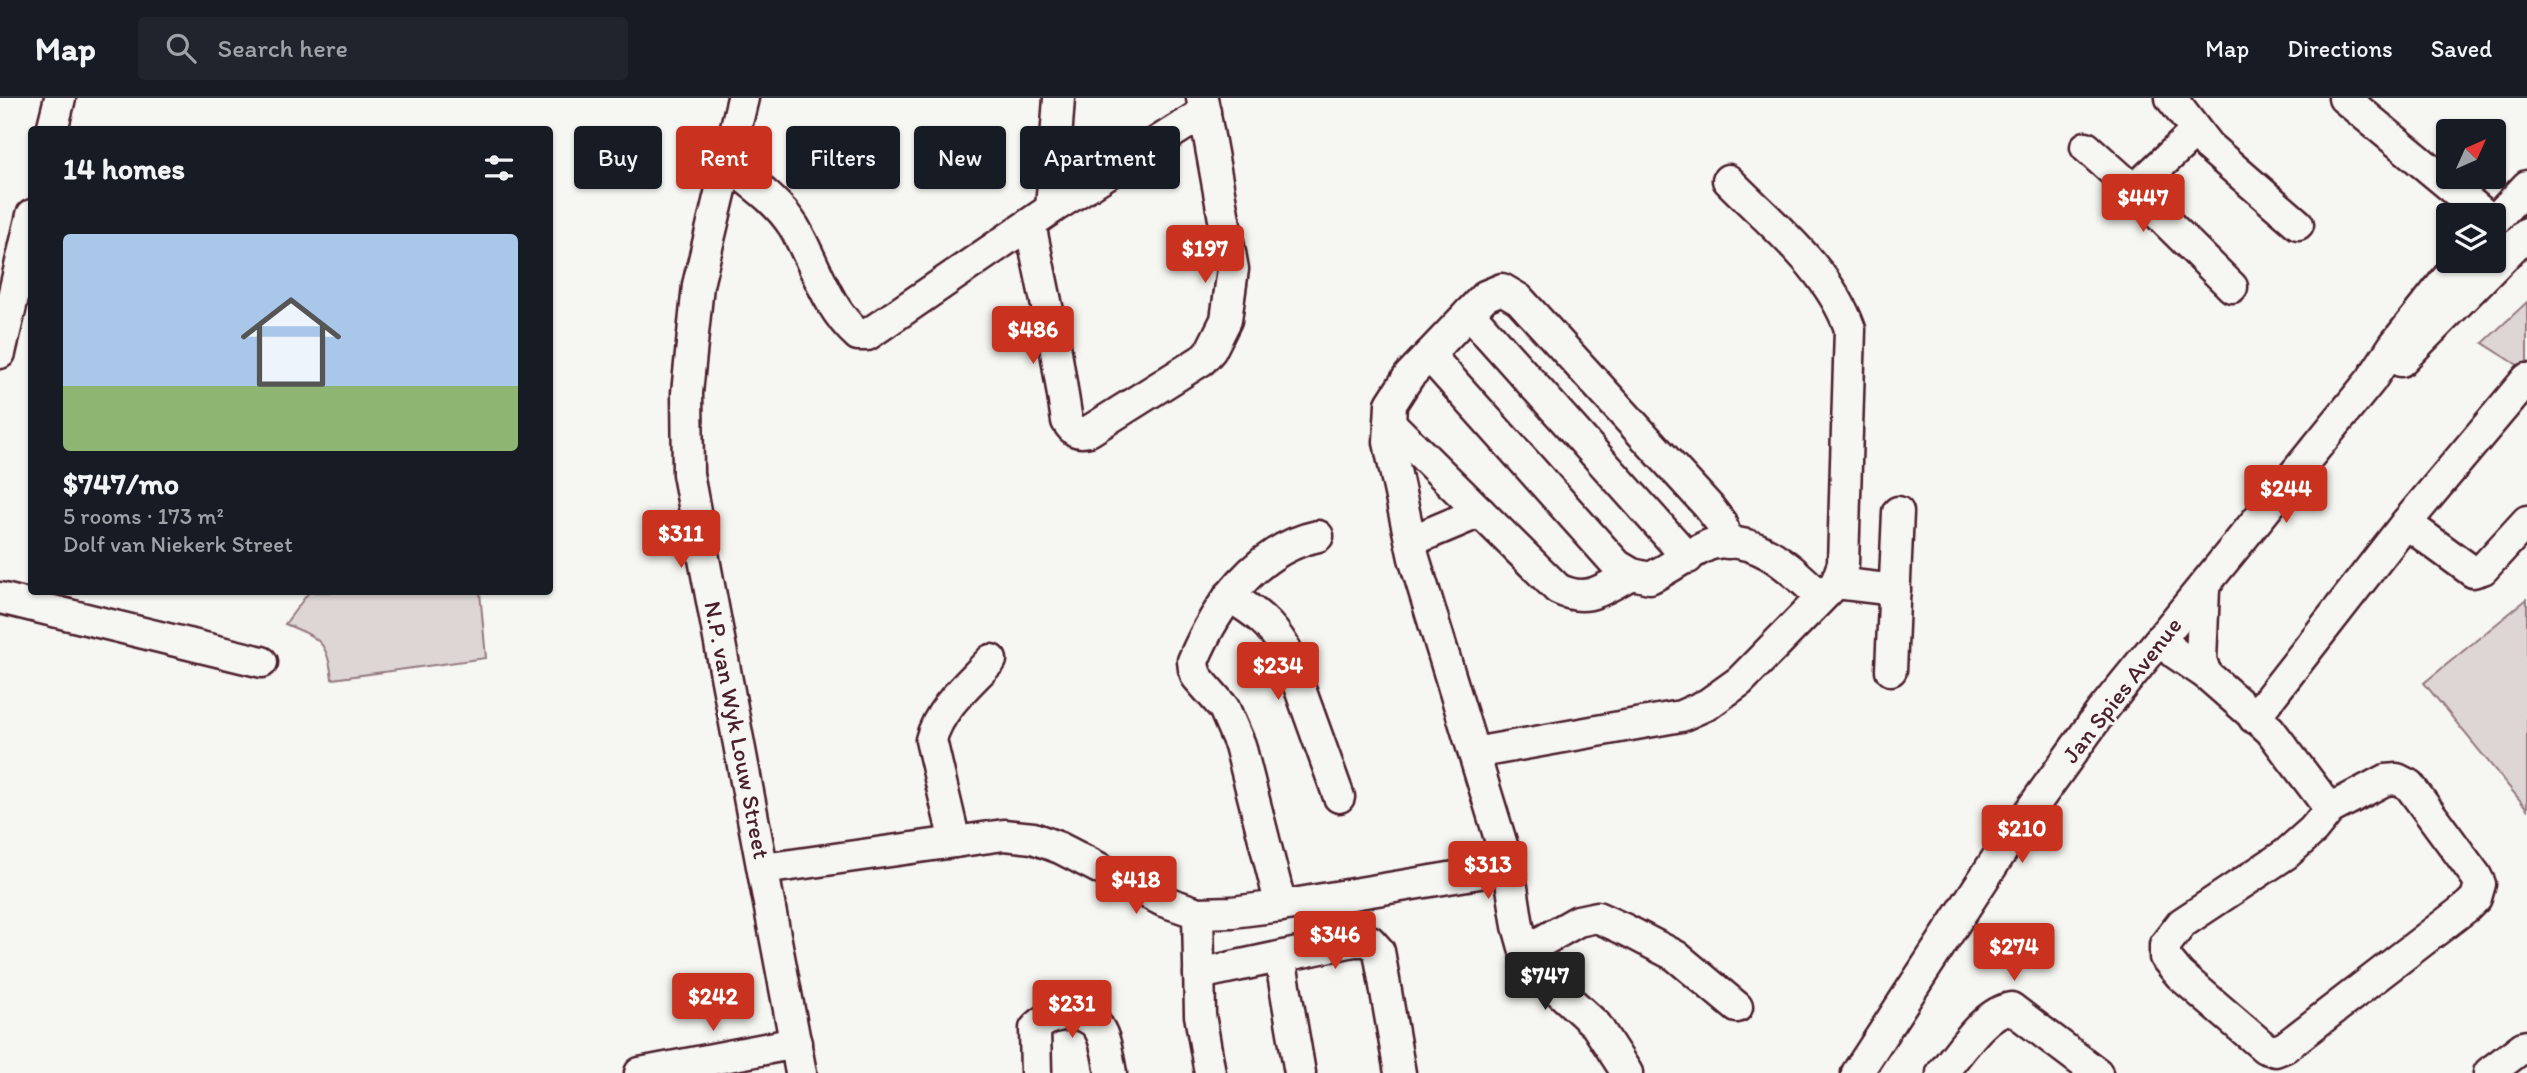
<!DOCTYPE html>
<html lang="en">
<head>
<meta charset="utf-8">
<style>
	body { margin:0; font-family:Itim,sans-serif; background:#20242c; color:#f1f3f6; height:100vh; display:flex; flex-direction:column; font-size:26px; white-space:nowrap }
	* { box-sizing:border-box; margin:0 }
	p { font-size:23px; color:#9ea1a6 }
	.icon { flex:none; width:38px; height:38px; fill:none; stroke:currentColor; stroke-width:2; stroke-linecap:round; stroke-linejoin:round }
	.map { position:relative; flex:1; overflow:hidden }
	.sheet { position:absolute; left:28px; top:28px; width:525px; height:469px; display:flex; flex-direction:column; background:#171b24; border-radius:7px; box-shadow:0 2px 5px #0004 }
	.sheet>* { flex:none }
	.top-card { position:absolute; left:574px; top:28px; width:665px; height:63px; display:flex; gap:14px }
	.needle { width:46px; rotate:45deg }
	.controls { position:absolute; left:2436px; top:21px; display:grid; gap:14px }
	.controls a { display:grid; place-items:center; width:70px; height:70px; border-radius:7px; background:#171b24; box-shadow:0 2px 5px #0004; font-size:35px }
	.price { position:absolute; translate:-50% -60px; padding:0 16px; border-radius:7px; background:#c8321e; color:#fff; font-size:23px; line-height:46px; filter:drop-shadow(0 2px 4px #0008) }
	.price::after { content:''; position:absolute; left:50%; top:42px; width:21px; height:16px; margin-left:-10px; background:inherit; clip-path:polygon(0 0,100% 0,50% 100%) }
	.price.on { background:#222; color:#fff }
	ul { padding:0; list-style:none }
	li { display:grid; align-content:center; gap:14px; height:371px; padding:0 35px }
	li span { display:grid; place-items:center; height:217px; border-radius:7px; color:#555 }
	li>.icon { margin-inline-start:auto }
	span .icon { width:126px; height:126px; fill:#fffc; stroke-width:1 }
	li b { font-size:30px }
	h2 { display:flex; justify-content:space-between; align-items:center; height:84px; padding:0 35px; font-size:30px }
	.chip { padding:0 24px; border-radius:7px; background:#171b24; box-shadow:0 2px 5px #0004; font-size:24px; line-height:63px }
	.chip.on { background:#c8321e; color:#fff }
	header { display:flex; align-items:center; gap:42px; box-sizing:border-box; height:98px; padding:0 35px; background:#171b24; border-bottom:2px solid #363941 }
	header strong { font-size:33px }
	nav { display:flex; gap:38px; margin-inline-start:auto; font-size:24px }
	.search { width:490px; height:63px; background:#20242c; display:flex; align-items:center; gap:18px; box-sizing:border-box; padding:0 24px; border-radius:7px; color:#9ea1a6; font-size:26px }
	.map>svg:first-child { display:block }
</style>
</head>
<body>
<header>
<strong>Map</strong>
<div class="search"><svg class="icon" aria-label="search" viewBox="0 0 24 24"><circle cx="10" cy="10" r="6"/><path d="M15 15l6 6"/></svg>Search here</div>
<nav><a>Map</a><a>Directions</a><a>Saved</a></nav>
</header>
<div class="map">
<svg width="2527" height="975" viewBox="0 0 2527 975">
	<rect width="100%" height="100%" fill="#f6f6f2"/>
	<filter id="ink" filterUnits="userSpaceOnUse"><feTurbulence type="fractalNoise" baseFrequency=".0143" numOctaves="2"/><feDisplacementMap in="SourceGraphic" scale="14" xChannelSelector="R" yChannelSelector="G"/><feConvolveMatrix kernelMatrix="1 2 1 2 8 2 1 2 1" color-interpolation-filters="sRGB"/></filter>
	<g filter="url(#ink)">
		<g fill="#ddd6d5" stroke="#947a80" stroke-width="2">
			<path d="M2527,204V273L2483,245Z"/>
			<path d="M309,494H480L486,560L332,581C328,543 319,540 285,526Z"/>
			<path d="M2527,501V711L2424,585Z"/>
		</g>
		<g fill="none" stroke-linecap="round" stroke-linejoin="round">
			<g stroke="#4a1f2b" stroke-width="35">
				<g id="minor">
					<path d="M743,0L698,187L687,295L688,376L801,975"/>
					<path d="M2171,0L2208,48L2298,126"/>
					<path d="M2344,0L2485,117"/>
					<path d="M52,32L60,0"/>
					<path d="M2086,49L2134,92L2232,189"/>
					<path d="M727,66C751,85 777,102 794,129C815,165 826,209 858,237H867L1051,111L1205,14"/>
					<path d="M2134,92L2195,34"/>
					<path d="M1051,111L1059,0"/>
					<path d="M2494,123L2527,88"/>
					<path d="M1030,126L1055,247L1067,323C1073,333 1077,336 1089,333L1202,262L1211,252L1226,222L1233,171L1202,0"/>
					<path d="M1469,215L1688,460"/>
					<path d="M0,255L32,117"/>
					<path d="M1429,257L1617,467L1632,476L1650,480C1666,473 1699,449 1712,446C1757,436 1791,471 1820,498"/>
					<path d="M2401,263L2527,135"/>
					<path d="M1390,325L1558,491C1589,506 1603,490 1632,476"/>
					<path d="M2406,425L2473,474L2483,471L2527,423"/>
					<path d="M1411,443L1480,414"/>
					<path d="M1836,485L1895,492"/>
					<path d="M2204,491L2201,562L2206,576"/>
					<path d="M1229,498C1255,514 1270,524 1286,552L1339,699"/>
					<path d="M0,500L262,564"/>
					<path d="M2162,540L2175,555L2206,576L2270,632L2330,711"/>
					<path d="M1891,572L1898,414"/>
					<path d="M2254,620L2406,425L2527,281"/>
					<path d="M1474,655L1681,618L1708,606L1740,583L1836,485L1843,466L1850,231C1829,171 1772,127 1728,82"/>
					<path d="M2397,681L2409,687L2476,778L2480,786L2476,800L2468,808L2285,949L2275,953L2265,950L2180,877L2165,859V847L2182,825L2286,756L2313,732L2330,711L2385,682Z"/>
					<path d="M955,744L931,642C939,610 969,586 991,562"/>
					<path d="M763,771L1004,737L1033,740L1060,750L1163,803L1198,815L1232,814L1281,808L1509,770"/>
					<path d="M1281,808L1240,647L1224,610L1197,579L1194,571L1193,563C1216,508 1256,451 1318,438"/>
					<path d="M1198,815L1200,917L1210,975"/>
					<path d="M1525,853L1578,823L1597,819L1626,832L1676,858L1737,909"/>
					<path d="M1280,859L1300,975"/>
					<path d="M1199,876L1354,843H1370L1379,853L1400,975"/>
					<path d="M640,975L796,945"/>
					<path d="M1036,975L1035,931C1043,922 1051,919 1063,917C1104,912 1105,944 1111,975"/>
					<path d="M1627,975L1596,927L1538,874L1525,853L1518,828L1509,770L1414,460L1389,344L1391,306L1409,278L1485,198L1502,191L1519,201L1708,408L1721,425L1728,445"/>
					<path d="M1857,975L2007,745L2101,614L2371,282L2394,247L2461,163"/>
					<path d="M1942,975C1959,955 1984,914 2011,910L2097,975"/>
					<path d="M2489,975L2523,949L2527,948"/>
				</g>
			</g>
			<use href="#minor" stroke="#f6f6f2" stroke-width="30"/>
		</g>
	</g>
	<g text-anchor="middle" stroke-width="6" stroke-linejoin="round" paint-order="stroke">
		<g font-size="24" fill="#4a1f2b" stroke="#f6f6f2">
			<text transform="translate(2122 592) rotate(-52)" y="8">Jan Spies Avenue</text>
			<text transform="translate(737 632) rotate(79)" y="8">N.P. van Wyk Louw Street</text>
		</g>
	</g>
</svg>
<div class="controls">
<a><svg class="needle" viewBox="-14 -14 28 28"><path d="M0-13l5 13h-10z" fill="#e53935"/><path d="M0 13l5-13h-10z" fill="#9ea1a6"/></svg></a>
<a><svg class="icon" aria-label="layers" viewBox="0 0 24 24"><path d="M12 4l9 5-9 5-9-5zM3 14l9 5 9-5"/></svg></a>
</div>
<b class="price" style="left:2143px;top:136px">$447</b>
<b class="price" style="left:1205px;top:187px">$197</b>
<b class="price" style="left:1033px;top:268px">$486</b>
<b class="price" style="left:2286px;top:427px">$244</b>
<b class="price" style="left:681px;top:472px">$311</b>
<b class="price" style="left:1278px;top:604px">$234</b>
<b class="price" style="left:2022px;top:767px">$210</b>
<b class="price" style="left:1488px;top:803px">$313</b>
<b class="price" style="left:1136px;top:818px">$418</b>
<b class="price" style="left:1335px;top:873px">$346</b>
<b class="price" style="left:2014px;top:885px">$274</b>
<b class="price on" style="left:1545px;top:914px">$747</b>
<b class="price" style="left:713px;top:935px">$242</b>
<b class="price" style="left:1072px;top:942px">$231</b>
<div class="top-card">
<a class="chip">Buy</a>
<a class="chip on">Rent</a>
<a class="chip">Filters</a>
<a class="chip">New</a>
<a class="chip">Apartment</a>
</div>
<section class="sheet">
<h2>14 homes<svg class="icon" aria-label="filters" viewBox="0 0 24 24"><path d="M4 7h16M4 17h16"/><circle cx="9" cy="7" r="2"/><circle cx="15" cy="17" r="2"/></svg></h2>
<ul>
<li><span style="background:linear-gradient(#a9c7e8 70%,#8fb573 0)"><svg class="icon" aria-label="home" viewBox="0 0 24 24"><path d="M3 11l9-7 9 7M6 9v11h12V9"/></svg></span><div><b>$747/mo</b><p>5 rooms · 173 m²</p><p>Dolf van Niekerk Street</p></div></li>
</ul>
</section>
</div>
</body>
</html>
